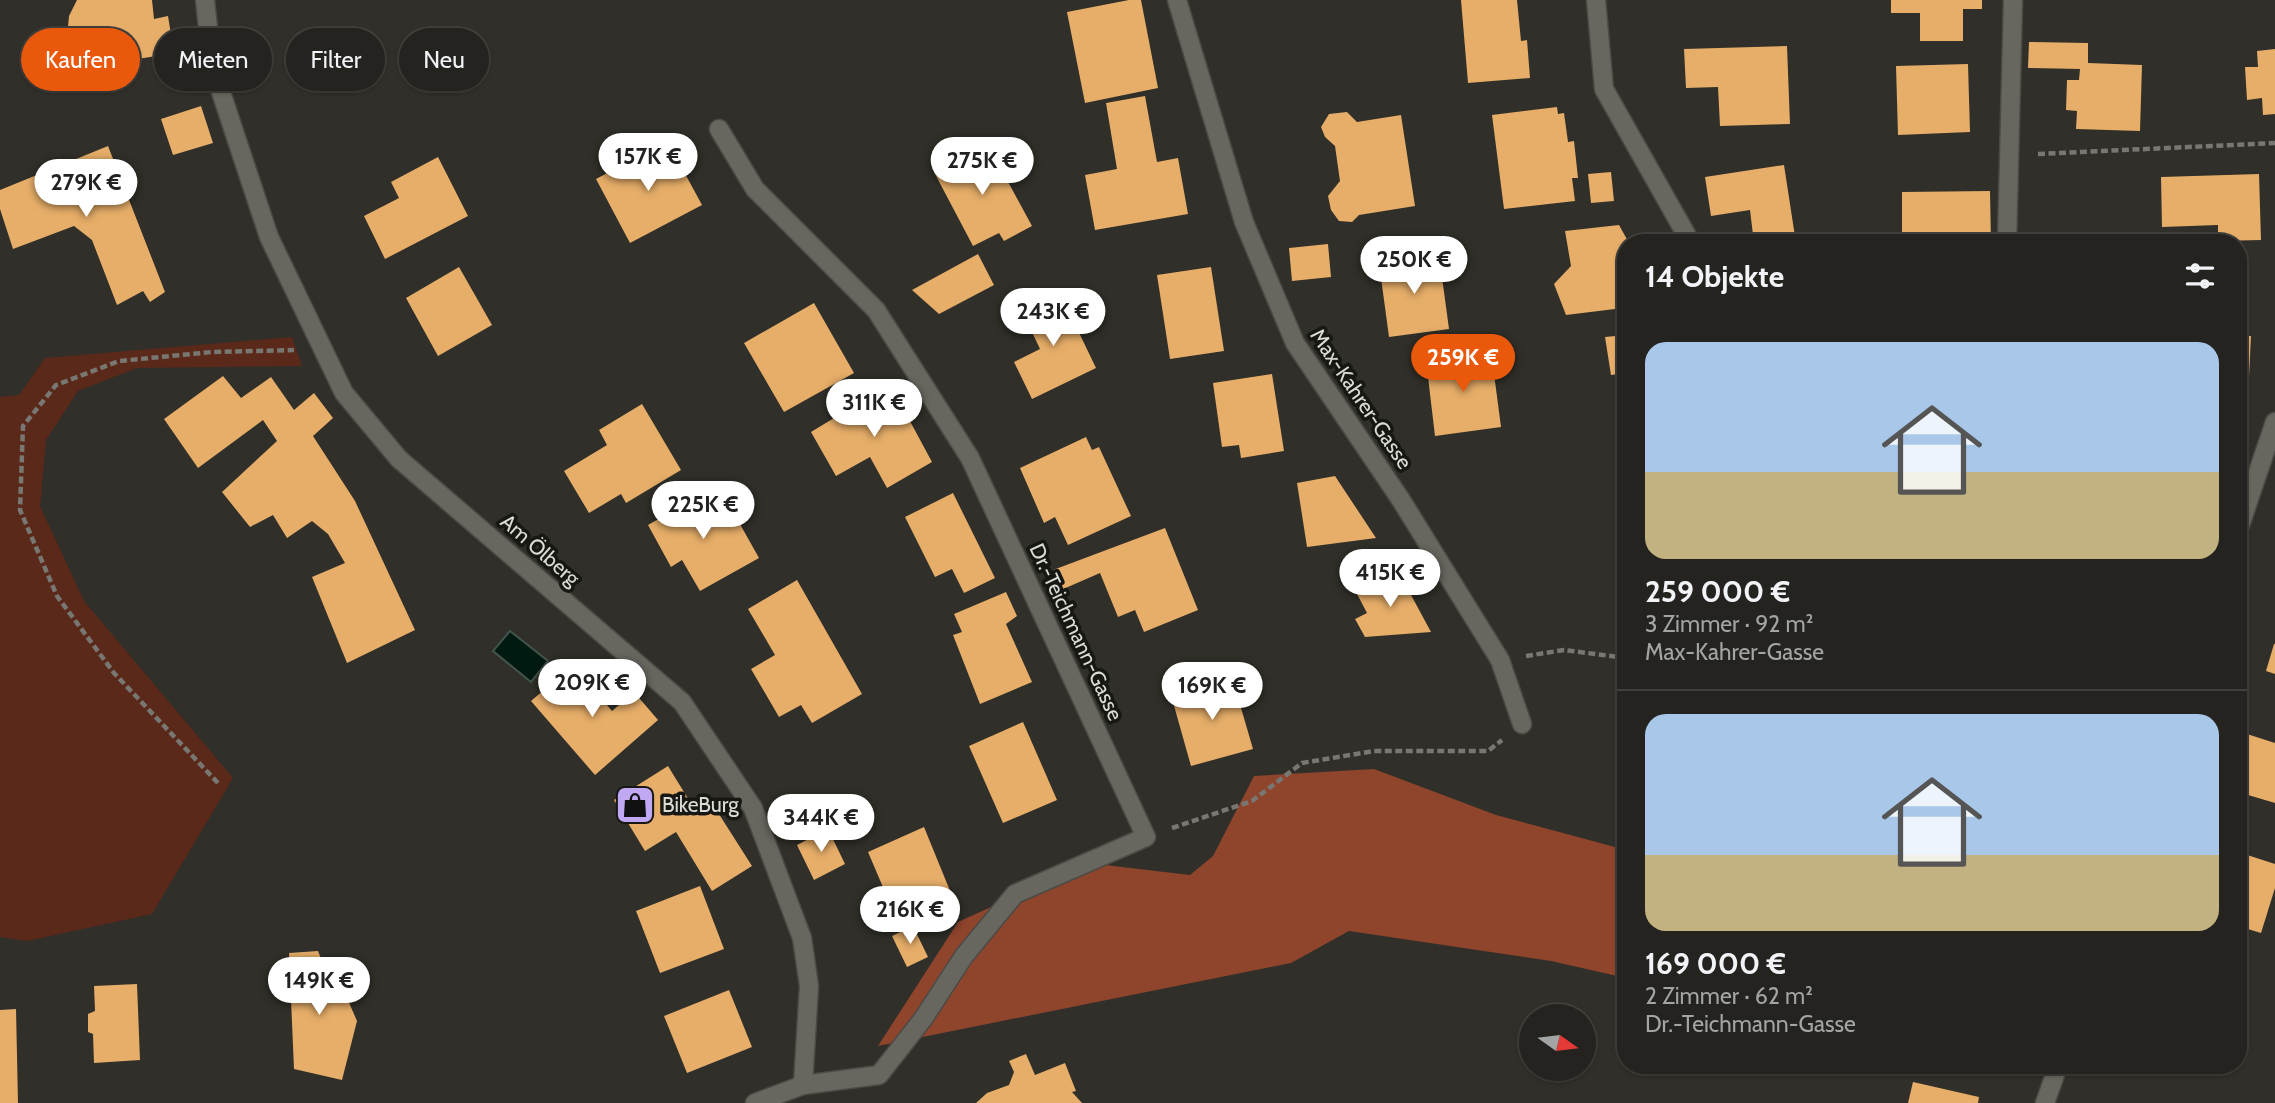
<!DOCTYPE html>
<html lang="de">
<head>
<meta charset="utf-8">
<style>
	body { margin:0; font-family:Cabin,sans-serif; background:#2c2b28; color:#f1f3f6; height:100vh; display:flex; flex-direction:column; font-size:26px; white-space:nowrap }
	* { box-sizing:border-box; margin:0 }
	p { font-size:23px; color:#a3a4a4 }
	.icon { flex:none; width:38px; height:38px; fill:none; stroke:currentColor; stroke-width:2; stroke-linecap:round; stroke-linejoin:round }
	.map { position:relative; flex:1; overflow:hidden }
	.panel { position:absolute; left:1617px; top:234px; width:630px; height:840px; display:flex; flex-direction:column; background:#24231f; border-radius:28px; box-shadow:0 2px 5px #0004,0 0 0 2px #41403d }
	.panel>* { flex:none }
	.top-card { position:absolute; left:21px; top:28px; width:665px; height:63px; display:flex; gap:14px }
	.needle { width:46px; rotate:104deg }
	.tools { position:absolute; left:1519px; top:1004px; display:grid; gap:14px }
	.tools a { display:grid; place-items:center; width:77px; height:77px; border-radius:50%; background:#24231f; box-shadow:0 2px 5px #0004,0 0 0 2px #41403d; font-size:35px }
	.price { position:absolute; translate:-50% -60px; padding:0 16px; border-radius:24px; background:#fff; color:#222; font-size:23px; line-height:46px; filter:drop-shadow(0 2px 4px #0008) }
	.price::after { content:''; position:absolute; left:50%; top:42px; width:21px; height:16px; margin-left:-10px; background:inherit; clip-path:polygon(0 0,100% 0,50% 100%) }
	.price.current { background:#ea580c; color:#fff }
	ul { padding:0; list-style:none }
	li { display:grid; align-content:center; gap:14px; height:371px; padding:0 28px }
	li+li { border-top:2px solid #41403d }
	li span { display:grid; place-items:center; height:217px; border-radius:21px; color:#555 }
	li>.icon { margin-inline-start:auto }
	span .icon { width:126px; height:126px; fill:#fffc; stroke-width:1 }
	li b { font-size:30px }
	h2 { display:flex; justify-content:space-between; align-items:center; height:84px; padding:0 28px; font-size:30px }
	.tag { padding:0 24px; border-radius:32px; background:#24231f; box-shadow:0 2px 5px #0004,0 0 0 2px #41403d; font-size:24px; line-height:63px }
	.tag.current { background:#ea580c; color:#fff }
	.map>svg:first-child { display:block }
</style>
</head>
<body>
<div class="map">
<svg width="2275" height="1103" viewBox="0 0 2275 1103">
	<rect width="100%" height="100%" fill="#302f29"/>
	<path fill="#5a291a" d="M292,337L302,366L137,368L78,391L46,440L40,506L84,601L233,778L152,914L27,941L0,937V397L19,395L45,358Z"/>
	<path fill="#8f442c" d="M1374,769L1496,815L1626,850V978L1551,961L1349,931L1291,963L878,1046L958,922L1088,863L1190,875L1213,856L1254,776Z"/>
	<path fill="#001a11" stroke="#42544c" stroke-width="2" d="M510,631L548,661L531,682L493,651Z"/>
	<g fill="#e7ae69">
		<path d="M77,0H152L154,19L168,16L174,53L114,63L102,33L67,38L69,16Z"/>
		<path d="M1129,0H1141L1158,88L1085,103L1067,12Z"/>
		<path d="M1461,0H1517L1521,41L1527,40L1530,78L1468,83Z"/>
		<path d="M1891,0H1982V9H1963V41H1920V13H1891Z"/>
		<path d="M2029,42L2088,43V63L2142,65L2140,131L2076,129L2077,111L2066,110L2067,80H2079L2080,69L2028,68Z"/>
		<path d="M1787,46L1790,124L1720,126L1718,87L1686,88L1684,49Z"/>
		<path d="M2275,49V114L2263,115L2262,98L2247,100L2245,67H2258L2257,51Z"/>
		<path d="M1968,64L1970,132L1898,135L1896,66Z"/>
		<path d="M1145,96L1157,162L1178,158L1188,214L1095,230L1085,175L1117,169L1106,103Z"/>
		<path d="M201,106L213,143L173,155L161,119Z"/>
		<path d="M1557,107L1558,114L1564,113L1568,142L1574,141L1578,178H1572L1575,201L1504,209L1492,115Z"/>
		<path d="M1347,112L1357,122L1401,115L1415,206L1359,215L1352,222L1339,221L1331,210L1328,196L1340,181L1335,146L1325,137L1321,127L1329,114Z"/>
		<path d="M664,143L679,172L683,170L702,205L630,243L596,179Z"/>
		<path d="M987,143L1032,226L1004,241L999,233L973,246L934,172Z"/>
		<path d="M108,146L165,292L150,302L143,291L117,305L92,240L74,226L13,249L0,209V190Z"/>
		<path d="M438,157L468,216L385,259L364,216L399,198L391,182Z"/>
		<path d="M1784,165L1796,243H1754L1750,210L1711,216L1705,177Z"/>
		<path d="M1611,172L1614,201L1591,203L1588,174Z"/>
		<path d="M2259,174L2261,240L2218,241V225L2162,227L2161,177Z"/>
		<path d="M1990,191L1991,243H1902V192Z"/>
		<path d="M1619,225L1629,243H1626V311L1623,308L1566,315L1554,284L1571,266L1565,231Z"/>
		<path d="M1328,244L1331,277L1292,281L1289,248Z"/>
		<path d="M978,254L994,285L939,314L912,290Z"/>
		<path d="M1439,255L1449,329L1389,337L1379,263Z"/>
		<path d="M459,267L492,325L438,356L406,298Z"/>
		<path d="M1211,267L1224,351L1170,359L1157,275Z"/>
		<path d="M1060,293L1096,368L1032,399L1014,362L1040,349L1022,311Z"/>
		<path d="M814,303L854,373L784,412L744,343Z"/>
		<path d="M1626,335V373L1611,375L1605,337Z"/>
		<path d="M2238,335L2251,336L2249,377H2238Z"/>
		<path d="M1491,351L1501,427L1435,436L1426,360Z"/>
		<path d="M1272,374L1284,451L1241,458L1239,445L1222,447L1213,383Z"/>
		<path d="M223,376L241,398L271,377L294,410L314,393L333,418L313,436L355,501L415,630L347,663L312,577L345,563L328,534L312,521L287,538L273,515L250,527L222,492L277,441L263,420L198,468L164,419Z"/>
		<path d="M890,384L932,462L887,488L870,457L836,476L811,432Z"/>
		<path d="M642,404L681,470L626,503L621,494L589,513L564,471L607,445L599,430Z"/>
		<path d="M1086,437L1092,450L1099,447L1131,516L1068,545L1055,517L1044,523L1020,468Z"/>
		<path d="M1335,476L1376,538L1307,547L1297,483Z"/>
		<path d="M707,491L725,524L736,517L759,558L700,591L682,560L671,567L648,525Z"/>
		<path d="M953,493L995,578L964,593L952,569L935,577L905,517Z"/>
		<path d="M1165,528L1198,610L1144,632L1135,610L1118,617L1100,573L1061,590L1053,570Z"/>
		<path d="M1397,569L1431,632L1365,637L1355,619L1367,613L1356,592Z"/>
		<path d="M797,580L862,694L812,723L801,705L779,717L751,669L775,655L748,609Z"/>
		<path d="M1006,592L1017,616L1006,624L1032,682L980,704L953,635L962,632L954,614Z"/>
		<path d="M2274,644H2275V674L2266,671Z"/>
		<path d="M573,665L612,711L634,692L658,720L595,775L531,701Z"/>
		<path d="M1232,677L1253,749L1191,766L1171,695Z"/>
		<path d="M1023,722L1057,800L1003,823L969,746Z"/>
		<path d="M2247,734L2275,743V803L2238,792V736Z"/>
		<path d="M1624,735H1626V782L1616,781Z"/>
		<path d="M668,766L695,810L710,800L752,866L712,891L676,832L645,851L614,800Z"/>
		<path d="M924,827L955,903L900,927L868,852Z"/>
		<path d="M828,829L845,864L814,880L797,845Z"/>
		<path d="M2238,852L2275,864V888L2261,933L2238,926Z"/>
		<path d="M700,886L724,949L660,973L636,911Z"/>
		<path d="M913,926L928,957L907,967L892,936Z"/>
		<path d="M318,951L326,971L334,968L357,1021L342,1080L294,1069L289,953Z"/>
		<path d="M137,984L140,1060L94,1063L93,1034L88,1032V1014L95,1011L94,986Z"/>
		<path d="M729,990L752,1047L687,1073L664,1016Z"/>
		<path d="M16,1009L18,1103H0V1010Z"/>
		<path d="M1026,1054L1035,1075L1065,1063L1076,1091L1072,1092L1082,1103H976L987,1093L1009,1085L1014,1072L1009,1061Z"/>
		<path d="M1913,1082L1979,1097L1978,1103H1908Z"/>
	</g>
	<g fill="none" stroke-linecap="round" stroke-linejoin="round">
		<g stroke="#4b4a45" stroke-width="21">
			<g id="street">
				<path d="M205,0L212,65L269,237L344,393L399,459L682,702L753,808L802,938L809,986L803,1085L755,1103"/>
				<path d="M1177,0L1244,222L1295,343L1401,500L1500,660L1522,724"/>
				<path d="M1596,0L1604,89L1691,243"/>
				<path d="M719,129L755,189L876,310L970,458L1146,837L1015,894L964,956L923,1019L879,1075L803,1085"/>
				<path d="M2007,243L2013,0"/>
				<path d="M2238,531L2275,422"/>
				<path d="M2045,1103L2058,1066"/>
			</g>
		</g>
		<g stroke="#787771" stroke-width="4.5" stroke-dasharray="7 3.5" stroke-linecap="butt">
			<path d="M2038,154L2275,143"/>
			<path d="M1526,656L1564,650L1626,658"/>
			<path d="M218,783L114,673L57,596L20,510L23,426L56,385L119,361L212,352L294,350"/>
			<path d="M1172,828L1252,801L1302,763L1374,751H1488L1502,740"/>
		</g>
		<use href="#street" stroke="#67665f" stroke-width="18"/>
	</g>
	<defs>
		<g id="shop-square" transform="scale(2.0125)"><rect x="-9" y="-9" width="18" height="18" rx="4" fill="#c1a8f3" stroke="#171714"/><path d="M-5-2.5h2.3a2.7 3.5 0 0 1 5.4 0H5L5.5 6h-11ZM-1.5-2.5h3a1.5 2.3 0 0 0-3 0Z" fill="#111"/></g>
	</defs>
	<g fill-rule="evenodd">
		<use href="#shop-square" x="635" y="805"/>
	</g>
	<g text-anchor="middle" stroke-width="7" stroke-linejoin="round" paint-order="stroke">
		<g font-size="21" fill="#dcdcd7" stroke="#171714">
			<text transform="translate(1361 399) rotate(56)" y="7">Max-Kahrer-Gasse</text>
			<text transform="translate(540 550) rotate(41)" y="7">Am Ölberg</text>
			<text transform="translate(1076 632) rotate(65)" y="7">Dr.-Teichmann-Gasse</text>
		</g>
		<g font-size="21" fill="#dcdcd7" stroke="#171714" text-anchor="start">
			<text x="662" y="812">BikeBurg</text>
		</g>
	</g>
</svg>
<div class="tools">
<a><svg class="needle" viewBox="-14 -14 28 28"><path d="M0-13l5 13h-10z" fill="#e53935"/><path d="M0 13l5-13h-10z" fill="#a3a4a4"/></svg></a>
</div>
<b class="price" style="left:648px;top:193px">157K €</b>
<b class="price" style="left:982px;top:197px">275K €</b>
<b class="price" style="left:86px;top:219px">279K €</b>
<b class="price" style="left:1414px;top:296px">250K €</b>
<b class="price" style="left:1053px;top:348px">243K €</b>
<b class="price current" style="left:1463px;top:394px">259K €</b>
<b class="price" style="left:874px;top:439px">311K €</b>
<b class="price" style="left:703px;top:541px">225K €</b>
<b class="price" style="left:1390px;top:609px">415K €</b>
<b class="price" style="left:592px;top:719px">209K €</b>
<b class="price" style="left:1212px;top:722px">169K €</b>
<b class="price" style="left:821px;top:854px">344K €</b>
<b class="price" style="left:910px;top:946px">216K €</b>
<b class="price" style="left:319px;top:1017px">149K €</b>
<div class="top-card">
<a class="tag current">Kaufen</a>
<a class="tag">Mieten</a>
<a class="tag">Filter</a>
<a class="tag">Neu</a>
</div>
<section class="panel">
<h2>14 Objekte<svg class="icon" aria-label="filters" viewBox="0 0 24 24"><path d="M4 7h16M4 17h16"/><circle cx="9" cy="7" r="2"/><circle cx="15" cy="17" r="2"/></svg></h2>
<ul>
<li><span style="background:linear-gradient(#a9c7e8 60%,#c2b280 0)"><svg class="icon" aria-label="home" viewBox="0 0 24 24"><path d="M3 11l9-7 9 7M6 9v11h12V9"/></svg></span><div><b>259 000 €</b><p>3 Zimmer · 92 m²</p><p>Max-Kahrer-Gasse</p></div></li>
<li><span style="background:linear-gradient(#a9c7e8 65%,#c2b280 0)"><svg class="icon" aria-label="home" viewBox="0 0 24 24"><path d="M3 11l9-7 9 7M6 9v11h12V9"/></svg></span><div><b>169 000 €</b><p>2 Zimmer · 62 m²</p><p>Dr.-Teichmann-Gasse</p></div></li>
</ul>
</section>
</div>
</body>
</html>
